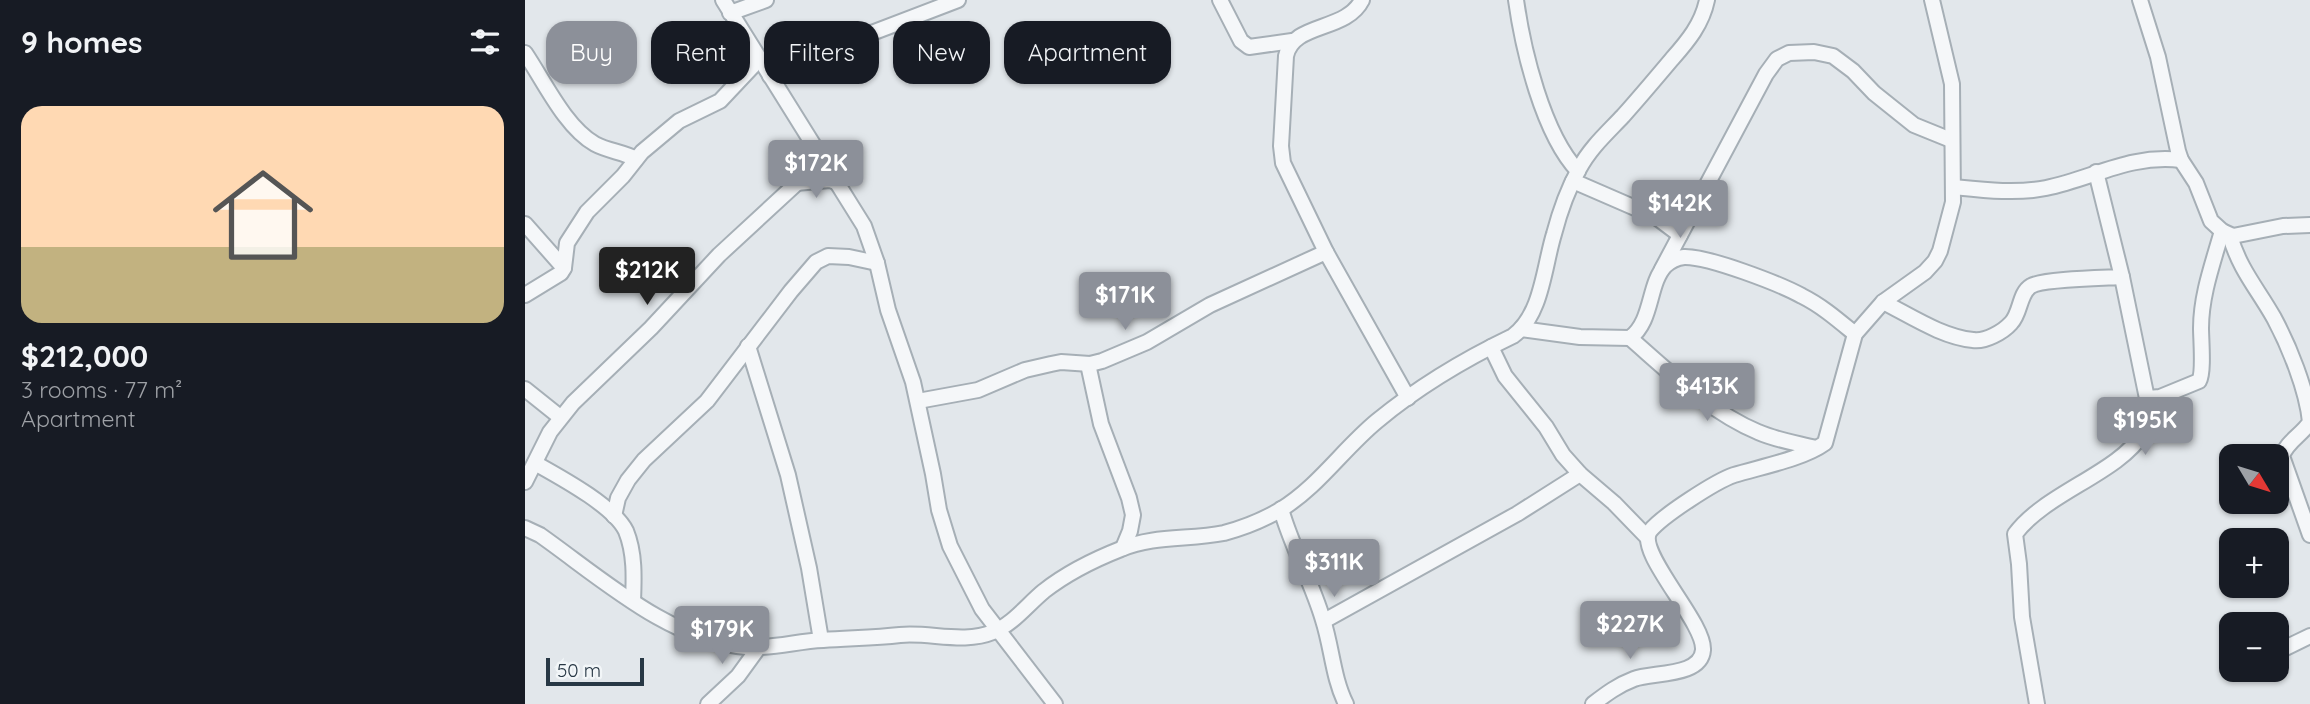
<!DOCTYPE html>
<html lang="en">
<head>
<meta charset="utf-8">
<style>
	body { margin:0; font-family:Quicksand,sans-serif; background:#20242c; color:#f1f3f6; height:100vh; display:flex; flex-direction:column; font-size:26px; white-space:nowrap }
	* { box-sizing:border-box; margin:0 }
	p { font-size:23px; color:#9ea1a6 }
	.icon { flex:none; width:38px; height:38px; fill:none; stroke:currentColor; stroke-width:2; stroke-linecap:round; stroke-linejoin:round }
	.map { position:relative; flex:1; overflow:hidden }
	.panel { display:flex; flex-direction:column; background:#171b24; width:525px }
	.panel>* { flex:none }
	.banner { position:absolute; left:21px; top:21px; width:665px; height:63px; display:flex; gap:14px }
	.needle { width:46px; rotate:128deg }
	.controls { position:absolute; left:1694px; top:444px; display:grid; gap:14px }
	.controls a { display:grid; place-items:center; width:70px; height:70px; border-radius:14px; background:#171b24; box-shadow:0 2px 5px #0004; font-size:35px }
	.scale { position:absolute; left:21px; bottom:18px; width:98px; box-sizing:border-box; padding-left:7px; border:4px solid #283845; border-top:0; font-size:19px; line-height:24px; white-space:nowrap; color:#283845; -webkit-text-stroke:5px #f2f6f8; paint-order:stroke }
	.price { position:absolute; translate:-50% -60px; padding:0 16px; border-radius:7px; background:#8c9099; color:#fff; font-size:23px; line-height:46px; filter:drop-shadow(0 2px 4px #0008) }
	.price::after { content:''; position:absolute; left:50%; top:42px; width:21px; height:16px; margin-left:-10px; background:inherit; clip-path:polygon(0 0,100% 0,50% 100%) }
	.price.selected { background:#222; color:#fff }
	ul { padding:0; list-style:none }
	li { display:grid; align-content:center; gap:14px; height:371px; padding:0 21px }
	li span { display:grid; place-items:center; height:217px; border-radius:21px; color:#555 }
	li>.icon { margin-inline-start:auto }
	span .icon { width:126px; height:126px; fill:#fffc; stroke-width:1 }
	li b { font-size:30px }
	h2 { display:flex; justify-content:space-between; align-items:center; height:84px; padding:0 21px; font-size:30px }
	.tag { padding:0 24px; border-radius:21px; background:#171b24; box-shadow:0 2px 5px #0004; font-size:24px; line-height:63px }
	.tag.selected { background:#8c9099; color:#fff }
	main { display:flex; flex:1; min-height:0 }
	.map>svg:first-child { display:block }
</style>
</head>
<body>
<main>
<section class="panel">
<h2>9 homes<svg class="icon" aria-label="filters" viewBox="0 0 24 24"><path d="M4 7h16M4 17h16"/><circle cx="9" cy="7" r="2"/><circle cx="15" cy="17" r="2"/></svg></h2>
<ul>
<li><span style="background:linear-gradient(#ffd9b3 65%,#c2b280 0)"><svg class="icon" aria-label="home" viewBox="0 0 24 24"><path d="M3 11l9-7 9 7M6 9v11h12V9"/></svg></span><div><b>$212,000</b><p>3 rooms · 77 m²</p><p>Apartment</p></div></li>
</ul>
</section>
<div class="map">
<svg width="1785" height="704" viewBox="0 0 1785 704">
	<rect width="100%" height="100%" fill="#e2e7eb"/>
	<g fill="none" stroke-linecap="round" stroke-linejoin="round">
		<g stroke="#a6afb6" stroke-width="18">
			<g id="minor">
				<path d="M198,0L339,226L352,263L363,310L388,382L408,474L414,510L425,546L457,609L530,704"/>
				<path d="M695,0L716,41L724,47L767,41"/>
				<path d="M837,0C821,32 768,22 761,56L756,146L758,163L801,252L883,398"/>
				<path d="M991,0C998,50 1018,134 1053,171"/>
				<path d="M1615,0L1633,57L1653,151L1656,160L1671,183L1686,221L1697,231L1708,236L1758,226L1785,225"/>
				<path d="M205,13L241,0"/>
				<path d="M0,53C19,81 40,127 70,144C83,151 98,152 111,159"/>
				<path d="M245,76L297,52L433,0"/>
				<path d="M1048,181L1131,217L1155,235"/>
				<path d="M271,183L305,180L314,183"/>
				<path d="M1429,187C1458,190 1492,194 1521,188C1569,178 1605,154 1656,160"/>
				<path d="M0,224L39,268"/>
				<path d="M1705,236C1715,270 1732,288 1749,318C1764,346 1782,390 1785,422C1777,435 1762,441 1757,456L1785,535"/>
				<path d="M1137,269L1241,74L1252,59L1264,53L1289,52L1308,56L1328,71L1349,93L1389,125L1426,140"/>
				<path d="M0,295L36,273L39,268L42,243L62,212L98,176L117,152L154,121L195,101L227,67L232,57"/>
				<path d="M1358,302C1386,316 1417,337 1448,340C1460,342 1478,332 1486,323C1496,313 1494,293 1506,286C1517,279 1580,278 1597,277"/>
				<path d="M996,329L1055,337L1105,338C1128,321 1123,284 1140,266C1146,260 1151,258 1159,257C1183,256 1255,284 1277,296C1297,306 1313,320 1330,334"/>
				<path d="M1105,338C1144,372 1185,412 1233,432C1251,440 1271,443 1291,448"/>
				<path d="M223,346L263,475L284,568L296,640"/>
				<path d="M966,347L980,376L1021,427L1038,455L1055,474L1089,503L1122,537"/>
				<path d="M563,364L576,424L604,498L608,515L605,531L598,548"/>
				<path d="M0,389L35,417"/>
				<path d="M1623,398L1635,397L1674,381C1679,373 1676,339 1676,328C1676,295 1688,263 1697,231"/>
				<path d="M393,401L453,390L500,370L526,364L536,362L565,364L577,361L622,342L685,305L801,252"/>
				<path d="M10,463C35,477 89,506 101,531C110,553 109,578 108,601"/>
				<path d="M0,482L25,432L48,403L126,328L194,255L297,160L295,155"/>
				<path d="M756,509C767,548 787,582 798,620C807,648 808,678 821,704"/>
				<path d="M89,516L93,498L103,480L119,460L182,401L266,291L291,262L303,256L324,257L352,263"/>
				<path d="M0,528L15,535C76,578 145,641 221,647C248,649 272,641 298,640C324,638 349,638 375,635C405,632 439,644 468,632C488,624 502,605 519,591C542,573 568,560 596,549C629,535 664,540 699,533C718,528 738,520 755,510C793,487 818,449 852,421C893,387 940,359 988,336C1017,315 1019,266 1029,234C1035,211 1043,189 1054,169C1065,148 1082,133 1098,116C1115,97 1131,78 1147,59C1163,41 1177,24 1182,0"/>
				<path d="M799,621L992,514L1055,474"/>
				<path d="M1752,652L1785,636"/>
				<path d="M183,704L213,676L234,647"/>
				<path d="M1068,704C1081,694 1093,685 1109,679C1127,672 1176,677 1178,650C1180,622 1110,552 1125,531C1137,516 1191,481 1209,475C1235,467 1278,459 1300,443L1330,334L1358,302L1400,272L1410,261L1415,251L1428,202L1427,84L1407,0"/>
				<path d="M1512,704L1497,617L1494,564L1490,534C1520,493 1594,473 1618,433C1622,427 1623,420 1625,413L1597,277L1571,172"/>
			</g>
		</g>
		<use href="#minor" stroke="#f5f7f9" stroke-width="14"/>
	</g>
</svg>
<div class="controls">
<a><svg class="needle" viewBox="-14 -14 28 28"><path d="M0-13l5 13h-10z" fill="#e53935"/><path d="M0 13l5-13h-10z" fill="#9ea1a6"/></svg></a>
<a>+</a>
<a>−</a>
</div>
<div class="scale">50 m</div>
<b class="price" style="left:291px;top:200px">$172K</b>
<b class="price" style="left:1155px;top:240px">$142K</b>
<b class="price selected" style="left:122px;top:307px">$212K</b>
<b class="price" style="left:600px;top:332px">$171K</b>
<b class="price" style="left:1182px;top:423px">$413K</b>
<b class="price" style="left:1620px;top:457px">$195K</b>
<b class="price" style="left:809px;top:599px">$311K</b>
<b class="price" style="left:1105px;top:661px">$227K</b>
<b class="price" style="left:197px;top:666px">$179K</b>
<div class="banner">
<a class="tag selected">Buy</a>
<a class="tag">Rent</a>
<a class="tag">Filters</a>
<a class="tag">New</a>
<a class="tag">Apartment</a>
</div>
</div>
</main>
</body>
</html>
